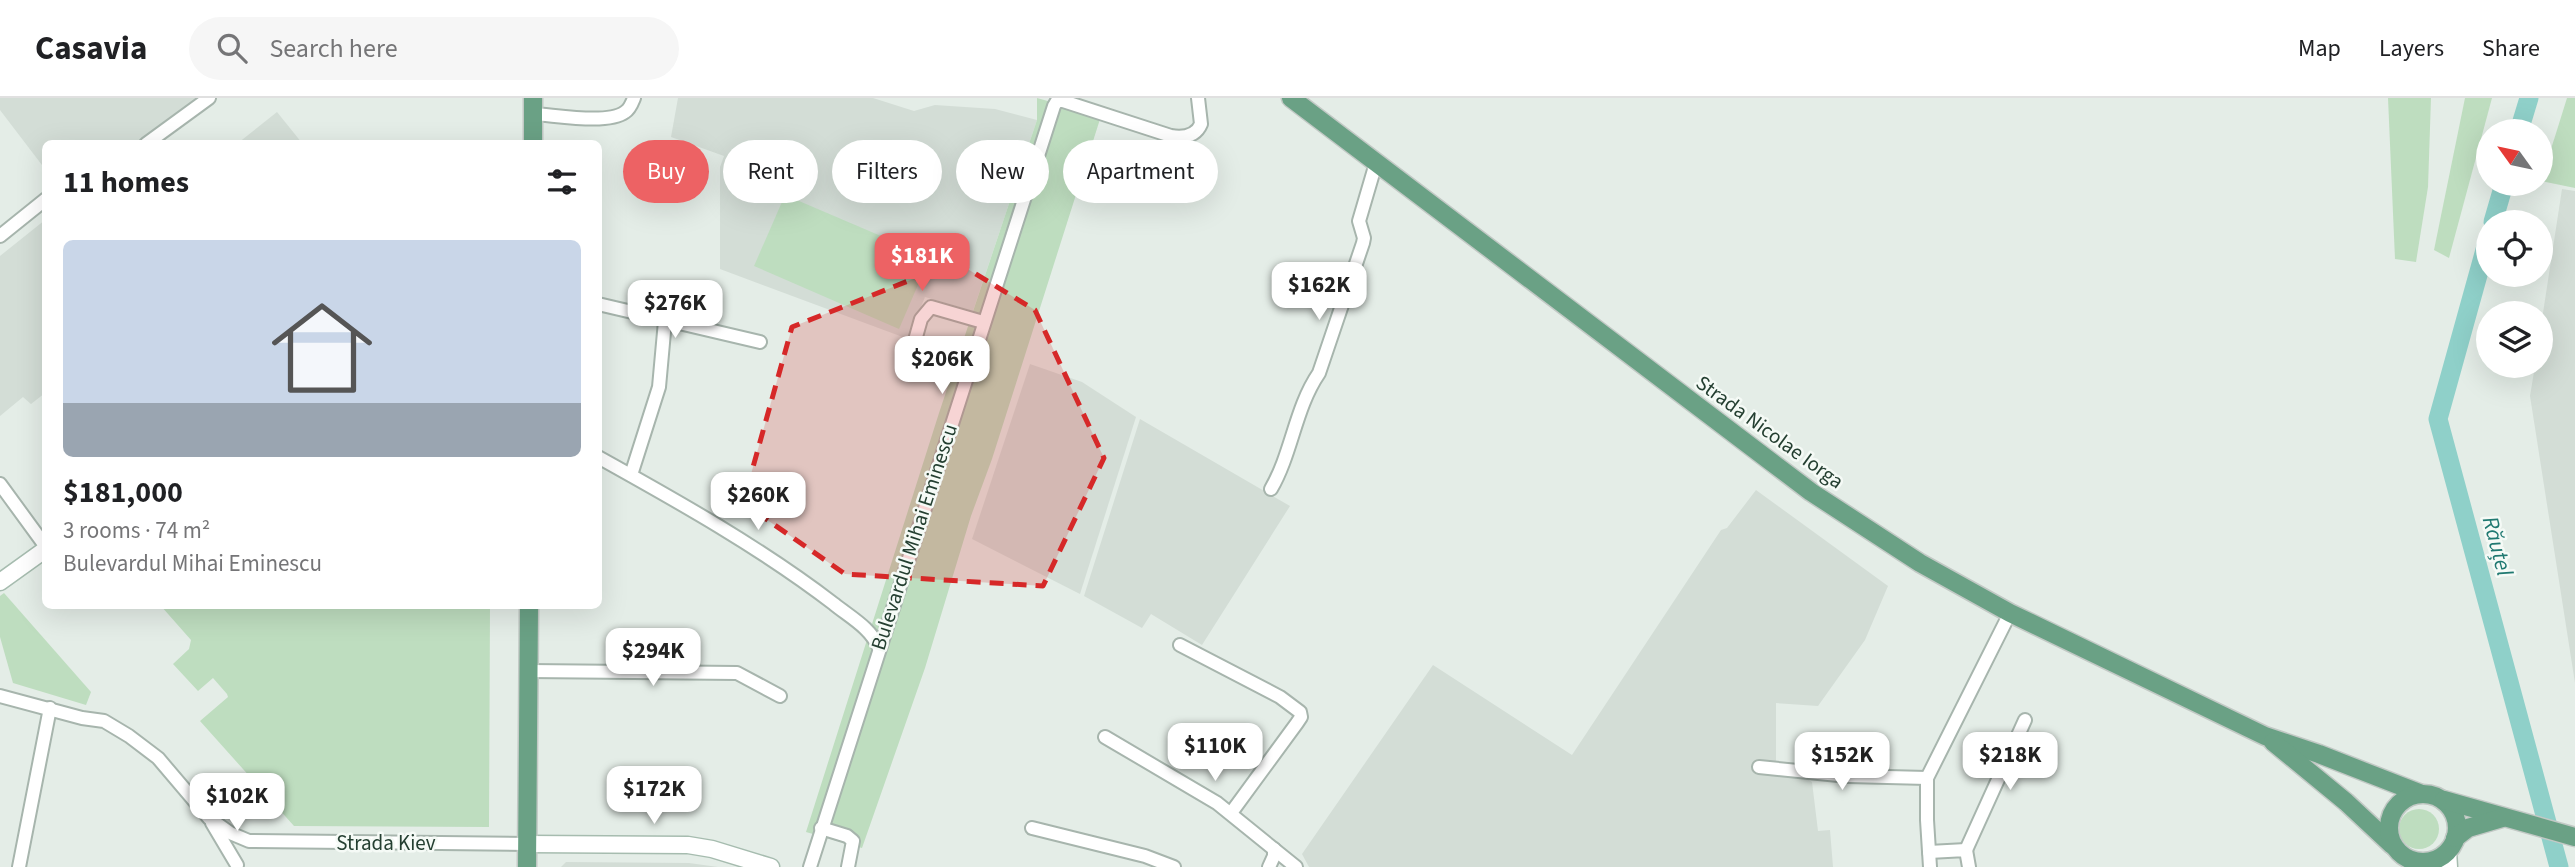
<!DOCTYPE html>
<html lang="en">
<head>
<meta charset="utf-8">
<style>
	body { margin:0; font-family:"Source Sans 3",sans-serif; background:#f6f6f6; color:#202124; height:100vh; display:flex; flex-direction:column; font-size:26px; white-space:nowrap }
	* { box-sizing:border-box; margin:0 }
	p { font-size:23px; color:#757577 }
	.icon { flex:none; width:38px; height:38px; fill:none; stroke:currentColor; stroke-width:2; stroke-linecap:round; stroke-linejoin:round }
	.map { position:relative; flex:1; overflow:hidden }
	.side { position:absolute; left:42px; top:42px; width:560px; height:469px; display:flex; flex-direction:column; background:#fff; border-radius:10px; box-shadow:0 7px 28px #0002 }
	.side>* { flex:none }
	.top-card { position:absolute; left:623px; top:42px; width:665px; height:63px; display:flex; gap:14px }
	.needle { width:46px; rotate:303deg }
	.fabs { position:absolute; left:2476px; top:21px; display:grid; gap:14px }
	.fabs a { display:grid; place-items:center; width:77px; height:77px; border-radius:50%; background:#fff; box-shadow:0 7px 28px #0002; font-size:35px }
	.price { position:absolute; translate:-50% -60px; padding:0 16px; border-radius:14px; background:#fff; color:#222; font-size:23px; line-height:46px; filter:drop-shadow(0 2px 4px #0008) }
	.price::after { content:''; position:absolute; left:50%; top:42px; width:21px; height:16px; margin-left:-10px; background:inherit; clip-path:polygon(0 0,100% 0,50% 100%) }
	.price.active { background:#ed6264; color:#fff }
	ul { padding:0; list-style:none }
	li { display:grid; align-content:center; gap:14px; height:371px; padding:0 21px }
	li+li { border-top:2px solid #e0e0e0 }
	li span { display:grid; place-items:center; height:217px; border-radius:10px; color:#555 }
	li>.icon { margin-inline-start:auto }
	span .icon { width:126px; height:126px; fill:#fffc; stroke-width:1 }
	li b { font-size:30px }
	h2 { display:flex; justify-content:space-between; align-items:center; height:84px; padding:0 21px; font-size:30px }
	.chip { padding:0 24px; border-radius:32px; background:#fff; box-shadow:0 7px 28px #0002; font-size:24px; line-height:63px }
	.chip.active { background:#ed6264; color:#fff }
	header { display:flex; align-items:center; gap:42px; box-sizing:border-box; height:98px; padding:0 35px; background:#fff; border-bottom:2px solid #e0e0e0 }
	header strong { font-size:33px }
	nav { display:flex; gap:38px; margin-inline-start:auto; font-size:24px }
	.search { width:490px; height:63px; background:#f6f6f6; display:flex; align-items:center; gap:18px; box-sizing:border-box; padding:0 24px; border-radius:38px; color:#757577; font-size:26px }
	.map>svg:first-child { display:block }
</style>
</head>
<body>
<header>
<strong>Casavia</strong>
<div class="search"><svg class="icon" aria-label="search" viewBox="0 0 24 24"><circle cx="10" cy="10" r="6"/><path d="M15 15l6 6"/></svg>Search here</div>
<nav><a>Map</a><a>Layers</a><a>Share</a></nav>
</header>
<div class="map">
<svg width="2575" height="769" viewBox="0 0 2575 769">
	<rect width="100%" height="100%" fill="#e4ede7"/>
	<g fill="#d3ddd6">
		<path d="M0,0H206L144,45L46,46L45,71L0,12Z"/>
		<path d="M678,0H873L914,13L935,7L995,11L1037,22L973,213L925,199L908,241L720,171V69L724,58L671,39Z"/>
		<path d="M277,14L302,45H238Z"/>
		<path d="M2562,91L2575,93V585L2530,298L2535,268H2541V228Z"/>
		<path d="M45,122V295L31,306L23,299L0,318V158Z"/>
		<path d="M1030,266L1082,284L1136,319L1080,496L972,441Z"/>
		<path d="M1140,321L1290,408L1202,547L1151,516L1142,530L1084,498Z"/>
		<path d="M1756,392L1888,488L1865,542L1818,608L1776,605V678L1805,680L1812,684L1818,733L1830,732L1833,769H1309L1302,756L1433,567L1572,657L1721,432L1727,430Z"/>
		<path d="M566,764L689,765L718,769H561Z"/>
	</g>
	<g fill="#beddbf">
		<path d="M1037,0L1101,18L992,361L971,418L925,570L862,750L806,734L939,315L1037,22Z"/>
		<path d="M2388,0H2431L2428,89L2416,164L2395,161Z"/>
		<path d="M2465,0H2492L2449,160L2434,152Z"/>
		<path d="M2567,0H2575V90L2541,83Z"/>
		<path d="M785,97L930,159L899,231L754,168Z"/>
		<path d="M4,495L91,594L86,607L13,585L0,539V498Z"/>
		<path d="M161,508H490L489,729L294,728L200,623L228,599L227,596L213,580L198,593L173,566L189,551L191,542Z"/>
		<circle cx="2419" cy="731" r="20"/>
	</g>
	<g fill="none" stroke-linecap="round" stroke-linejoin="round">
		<g stroke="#8fd0c9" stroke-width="19">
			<path d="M2519,33L2529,0"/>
			<path d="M2493,124L2504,86"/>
			<path d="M2488,141L2438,321L2559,769"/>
		</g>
		<g stroke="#a7b5ad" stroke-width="16">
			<g id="street">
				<path d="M533,16C555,17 608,27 625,14C630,11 632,5 634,0"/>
				<path d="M146,46L209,0"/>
				<path d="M0,138L46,101"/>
				<path d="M598,206L760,244"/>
				<path d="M910,260L921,221L931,209L983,224"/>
				<path d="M598,359C679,404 761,450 834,506C850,519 871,530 879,550"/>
				<path d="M631,377L659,289L665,223"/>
				<path d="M0,386L46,449"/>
				<path d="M1271,391C1292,355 1295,310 1319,275L1363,145L1364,140L1359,123L1376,65"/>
				<path d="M1180,547L1280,599L1300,614L1301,619L1297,625L1231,715"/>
				<path d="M529,573L737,575L780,598"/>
				<path d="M0,598L82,620L104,623L129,638L158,660L209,720L230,735L249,743L527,746"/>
				<path d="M1105,639L1217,705L1296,769"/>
				<path d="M1759,669L1848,678L1927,680"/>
				<path d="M212,725L237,767"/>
				<path d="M821,730L847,738L853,743L848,769"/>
				<path d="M1032,730L1145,758L1174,769"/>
				<path d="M1966,752L2025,622"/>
				<path d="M1929,754L1966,752L1969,769"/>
				<path d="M19,769L50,610"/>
				<path d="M810,769L1054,8L1057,3H1063L1171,38C1184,40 1196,38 1201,26L1198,0"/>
				<path d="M1269,769L1274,758V751"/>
				<path d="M1930,769L1927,722V680L2010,515"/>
			</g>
		</g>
		<g stroke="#a6bcaf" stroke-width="19">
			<g id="secondary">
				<path d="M0,484L46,451"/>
				<path d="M527,746L688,747L712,751L771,769"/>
				<path d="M2448,753L2449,769"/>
				<path d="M2412,763L2418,769"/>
			</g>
		</g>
		<g stroke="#c2c9c5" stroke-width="21">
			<g id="primary">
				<path d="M533,0V46"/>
				<path d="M1291,0L1770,363L1811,394L1920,465L2010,515L2265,638L2319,656L2419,695"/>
				<path d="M2273,644L2346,704L2392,747"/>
				<circle cx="2423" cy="730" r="34"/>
				<path d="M2444,702L2575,739"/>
				<path d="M2455,740L2468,730L2502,720"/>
				<path d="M527,769L529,508"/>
			</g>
		</g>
		<use href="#street" stroke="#fff" stroke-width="12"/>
		<use href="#secondary" stroke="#fff" stroke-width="16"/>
		<use href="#primary" stroke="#6aa185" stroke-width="18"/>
	</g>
	<path fill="#d62828" fill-opacity="0.2" stroke="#d62828" stroke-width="5" stroke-dasharray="14 9" stroke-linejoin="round" d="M956,164L1035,212L1104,360L1043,488L845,476L743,405L792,229Z"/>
	<g text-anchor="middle" stroke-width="5" stroke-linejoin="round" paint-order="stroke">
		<g font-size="21" fill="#243f31" stroke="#f5faf6">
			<text transform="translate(1770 334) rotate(36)" y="7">Strada Nicolae Iorga</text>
			<text transform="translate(914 439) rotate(-72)" y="7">Bulevardul Mihai Eminescu</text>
			<text x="386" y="752">Strada Kiev</text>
		</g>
		<g font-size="23" font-style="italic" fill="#207971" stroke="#f5faf6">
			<text transform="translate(2498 448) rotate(75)" y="8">Răuțel</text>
		</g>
	</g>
</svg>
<div class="fabs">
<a><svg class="needle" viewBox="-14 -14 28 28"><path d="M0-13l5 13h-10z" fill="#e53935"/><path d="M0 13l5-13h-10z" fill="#757577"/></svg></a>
<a><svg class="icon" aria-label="locate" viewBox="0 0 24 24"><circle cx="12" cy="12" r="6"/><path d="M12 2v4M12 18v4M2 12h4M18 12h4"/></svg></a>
<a><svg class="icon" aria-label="layers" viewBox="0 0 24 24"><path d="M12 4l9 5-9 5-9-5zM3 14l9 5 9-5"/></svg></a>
</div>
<b class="price active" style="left:922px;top:195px">$181K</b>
<b class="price" style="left:1319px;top:224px">$162K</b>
<b class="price" style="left:675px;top:242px">$276K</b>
<b class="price" style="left:942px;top:298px">$206K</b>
<b class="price" style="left:758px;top:434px">$260K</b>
<b class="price" style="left:653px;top:590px">$294K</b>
<b class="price" style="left:1215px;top:685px">$110K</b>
<b class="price" style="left:1842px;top:694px">$152K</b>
<b class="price" style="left:2010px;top:694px">$218K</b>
<b class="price" style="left:654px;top:728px">$172K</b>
<b class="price" style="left:237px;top:735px">$102K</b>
<div class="top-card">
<a class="chip active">Buy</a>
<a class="chip">Rent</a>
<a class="chip">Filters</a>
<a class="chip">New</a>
<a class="chip">Apartment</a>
</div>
<section class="side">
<h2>11 homes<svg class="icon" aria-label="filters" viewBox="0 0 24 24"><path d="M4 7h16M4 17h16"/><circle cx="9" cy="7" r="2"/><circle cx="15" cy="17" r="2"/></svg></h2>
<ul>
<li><span style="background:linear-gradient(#c9d6e8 75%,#9aa5b1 0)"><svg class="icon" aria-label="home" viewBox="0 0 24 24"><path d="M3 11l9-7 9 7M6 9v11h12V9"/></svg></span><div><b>$181,000</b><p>3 rooms · 74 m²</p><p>Bulevardul Mihai Eminescu</p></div></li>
</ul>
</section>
</div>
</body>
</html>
